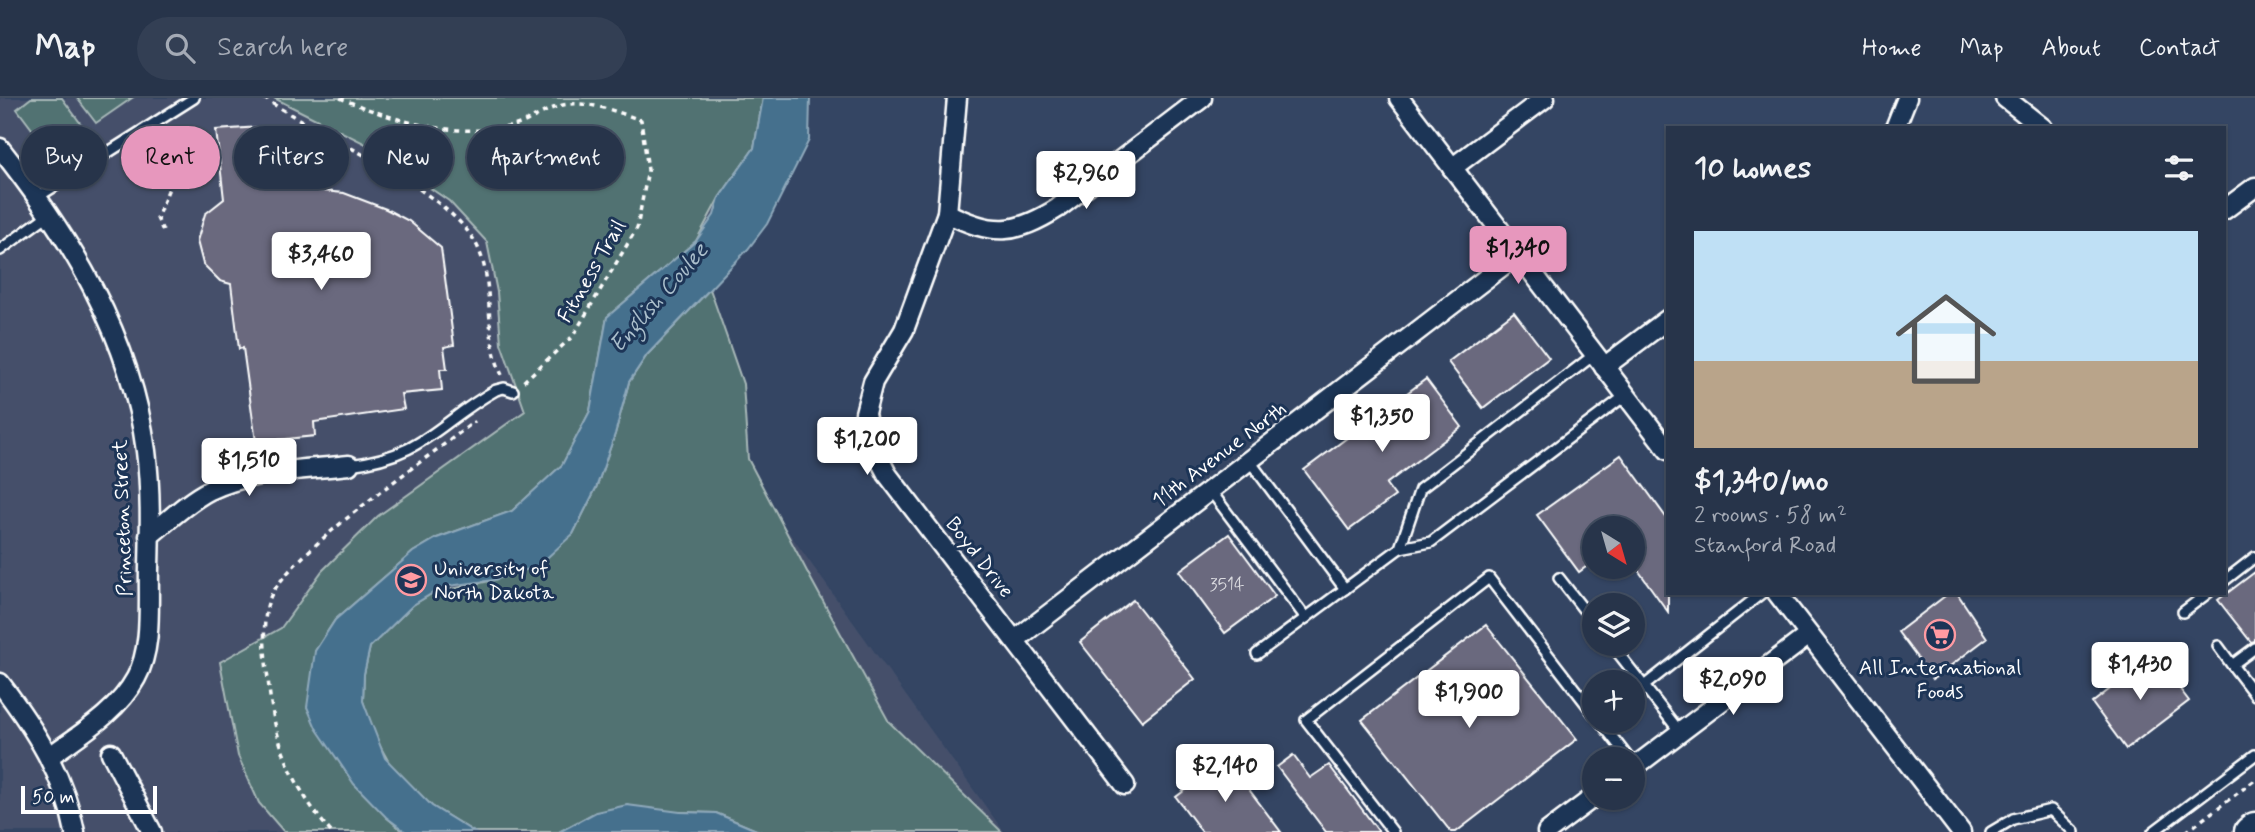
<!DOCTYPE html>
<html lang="en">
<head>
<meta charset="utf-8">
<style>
	body { margin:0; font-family:Mynerve,sans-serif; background:#333f54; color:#f1f3f6; height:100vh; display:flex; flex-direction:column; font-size:26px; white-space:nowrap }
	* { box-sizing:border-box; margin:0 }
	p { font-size:23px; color:#a4aab5 }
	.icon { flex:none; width:38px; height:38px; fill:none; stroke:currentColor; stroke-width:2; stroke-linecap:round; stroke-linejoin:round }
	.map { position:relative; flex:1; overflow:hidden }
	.drawer { position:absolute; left:1666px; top:28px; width:560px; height:469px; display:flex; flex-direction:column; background:#27344a; border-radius:0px; box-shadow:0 2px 5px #0004,0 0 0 2px #434f62 }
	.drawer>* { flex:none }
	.guide { position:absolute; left:21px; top:28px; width:665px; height:63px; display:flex; gap:14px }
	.needle { width:46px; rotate:143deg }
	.tools { position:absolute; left:1582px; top:418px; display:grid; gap:14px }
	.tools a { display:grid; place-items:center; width:63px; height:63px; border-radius:50%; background:#27344a; box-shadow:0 2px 5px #0004,0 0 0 2px #434f62; font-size:35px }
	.scale { position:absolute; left:21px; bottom:18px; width:136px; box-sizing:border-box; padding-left:7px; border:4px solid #fff; border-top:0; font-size:19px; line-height:24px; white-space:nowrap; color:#fff; -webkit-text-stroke:5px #1d3557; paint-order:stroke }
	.price { position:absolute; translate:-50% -60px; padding:0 16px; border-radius:7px; background:#fff; color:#222; font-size:23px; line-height:46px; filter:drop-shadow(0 2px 4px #0008) }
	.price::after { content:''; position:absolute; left:50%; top:42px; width:21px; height:16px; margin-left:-10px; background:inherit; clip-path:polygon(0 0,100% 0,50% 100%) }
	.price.selected { background:#e797bd; color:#111 }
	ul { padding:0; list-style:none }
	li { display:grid; align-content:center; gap:14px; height:371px; padding:0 28px }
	li span { display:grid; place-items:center; height:217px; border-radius:0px; color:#555 }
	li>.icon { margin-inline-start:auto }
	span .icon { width:126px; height:126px; fill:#fffc; stroke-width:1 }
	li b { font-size:30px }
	h2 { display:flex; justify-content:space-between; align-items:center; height:84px; padding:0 28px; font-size:30px }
	.pill { padding:0 24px; border-radius:32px; background:#27344a; box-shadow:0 2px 5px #0004,0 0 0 2px #434f62; font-size:24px; line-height:63px }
	.pill.selected { background:#e797bd; color:#111 }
	header { display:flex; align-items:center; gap:42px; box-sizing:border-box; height:98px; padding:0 35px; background:#27344a; border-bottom:2px solid #434f62 }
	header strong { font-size:33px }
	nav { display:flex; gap:38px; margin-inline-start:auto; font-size:24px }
	.search { width:490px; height:63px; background:#333f54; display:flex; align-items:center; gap:18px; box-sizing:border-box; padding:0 24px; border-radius:38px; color:#a4aab5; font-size:26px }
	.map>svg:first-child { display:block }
</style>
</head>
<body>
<header>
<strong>Map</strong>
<div class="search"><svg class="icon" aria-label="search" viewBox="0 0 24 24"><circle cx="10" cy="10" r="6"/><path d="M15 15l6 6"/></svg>Search here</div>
<nav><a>Home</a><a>Map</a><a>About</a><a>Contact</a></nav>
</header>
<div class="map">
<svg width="2255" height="734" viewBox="0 0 2255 734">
	<rect width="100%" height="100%" fill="#344563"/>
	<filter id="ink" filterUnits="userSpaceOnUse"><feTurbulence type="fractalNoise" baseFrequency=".0143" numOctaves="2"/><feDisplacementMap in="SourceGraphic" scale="14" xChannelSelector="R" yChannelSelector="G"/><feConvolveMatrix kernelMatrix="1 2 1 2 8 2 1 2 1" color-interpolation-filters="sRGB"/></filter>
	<g filter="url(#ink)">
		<path fill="#44506b" d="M0,0H780L781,16L641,229L1004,734H0Z"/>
		<g fill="#517272" stroke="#a8b8b8" stroke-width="2">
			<path d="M31,0H62L92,41L59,67L17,11Z"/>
			<path d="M77,0H132L96,25Z"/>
			<path d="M274,0H763L754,50L719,100L696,143L607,219L590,313L562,367L512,413L437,440L413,454L335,522L315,553L386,719L404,734H284L259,705L238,658L220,564L281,530L322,473L378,418L525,313L501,245L497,194L487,144L449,103L364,45Z"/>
			<path d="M710,191L743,286L748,361L812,483L889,624L1002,734H761L716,715L680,714H596L559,734H474L432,708L391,668L375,639L363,603L364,576L370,549L413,507L433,495L494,482L573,436L596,390L615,336L629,284L647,257Z"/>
		</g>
		<g fill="#45708d" stroke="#8fa9bb" stroke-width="2">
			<path d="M763,0H810L809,42L767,126L748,151L647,257L629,284L615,336L596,390L573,436L538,468L494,482L449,488L433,495L413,507L370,549L364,576L363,603L385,660L432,708L474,734H406L386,719L354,686L316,630L307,609L315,553L335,522L413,454L437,440L512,413L562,367L590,313L607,219L696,143L714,117L719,100L754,50Z"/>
			<path d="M627,707L680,714L716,715L761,734H559L596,714Z"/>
		</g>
		<g fill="#6a697e" stroke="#fff" stroke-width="2">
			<path d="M273,28L275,44L303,43L302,91L344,95L386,111L409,123L441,150L454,247L444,249L447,271H440L442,292L401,296L404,311L314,324L315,338L256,344L243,250L239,251L231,186L220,183L203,166L197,143L205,116L224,101L216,32Z"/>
			<path d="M1514,214L1549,260L1483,310L1448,264Z"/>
			<path d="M1426,281L1462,329L1386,386L1395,398L1349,432L1304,372Z"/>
			<path d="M1621,357L1668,422V514L1633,465V430H1594V463L1579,474L1537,417Z"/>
			<path d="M1229,436L1275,498L1225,535L1179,473Z"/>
			<path d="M2255,474V543L2251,544L2218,502Z"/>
			<path d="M1949,495H1957L1987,540L1933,581L1898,534Z"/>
			<path d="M1133,502L1195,581L1142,623L1080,544Z"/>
			<path d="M1486,527L1577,641L1456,734H1451L1362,622Z"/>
			<path d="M2154,557L2189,603L2126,651L2092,605Z"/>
			<path d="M1293,657L1310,680L1329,667L1379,734H1326L1277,669Z"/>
			<path d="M1226,661L1281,734H1202L1176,699Z"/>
		</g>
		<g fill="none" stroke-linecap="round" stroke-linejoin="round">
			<g stroke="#fff" stroke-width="14">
				<g id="service">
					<path d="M36,100L194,0"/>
					<path d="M0,152L48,117"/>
					<path d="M1249,362L1345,491"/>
					<path d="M349,367C425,358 437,325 496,292L504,290L513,293"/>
					<path d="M1210,392L1306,520"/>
					<path d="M1400,450L1431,444L1626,297"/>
					<path d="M1559,480L1594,525"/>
					<path d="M2224,483L2255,459"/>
					<path d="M2183,514L2208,495"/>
					<path d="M1611,546L1644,588L1762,495"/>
					<path d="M2218,548L2232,567"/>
					<path d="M2255,550L2232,567L2255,597"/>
					<path d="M1257,556L1400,450L1420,391L1595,256"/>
					<path d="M1644,588L1680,634"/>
					<path d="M1600,623L1630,662"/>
					<path d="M1393,734L1306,622L1489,480L1594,616"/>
					<path d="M1991,734L2013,721L2051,712L2074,734"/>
					<path d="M2153,734L2255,657"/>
				</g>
			</g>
			<g stroke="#fff" stroke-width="23">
				<g id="minor">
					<path d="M957,0L947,115L904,232L873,284L865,315L870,343L887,376L1125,687"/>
					<path d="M1399,0L1668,352"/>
					<path d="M2005,0L2043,30"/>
					<path d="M1895,30L1907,0"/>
					<path d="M0,50C71,140 131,238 146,353C151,392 150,432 149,470C148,505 153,549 136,580C117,615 80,636 50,658"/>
					<path d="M1452,70L1545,0"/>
					<path d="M2224,112L2255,89"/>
					<path d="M947,115C993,138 1015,137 1058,110L1202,0"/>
					<path d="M1604,269L1668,221"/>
					<path d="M149,438C168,423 188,403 210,392C253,372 304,372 349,367"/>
					<path d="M1777,495L1961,734"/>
					<path d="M1015,542L1518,156"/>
					<path d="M0,585C35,631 64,677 75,734"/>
					<path d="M111,655L152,734"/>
					<path d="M1633,670L1809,537"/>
					<path d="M1547,734L1594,699"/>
				</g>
			</g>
			<g stroke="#fff" stroke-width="35">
				<path id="trunk" d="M2250,734L2255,730"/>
			</g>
			<g stroke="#fff" stroke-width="3.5" stroke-dasharray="5 5" stroke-linecap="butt">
				<path d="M264,0C316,36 456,94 479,152C495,191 483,237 502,277"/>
				<path d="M340,0C395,23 453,41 513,28C530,24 545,11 563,7C588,2 617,14 641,22L648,72L637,130L573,238L522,285"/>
				<path d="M163,133L157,120L169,90"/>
				<path d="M331,734C294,691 275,646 269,590C266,564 261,530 268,505C281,459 431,358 475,323"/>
				<path d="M2186,734L2255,682"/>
			</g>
			<use href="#service" stroke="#1d3557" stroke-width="9"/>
			<use href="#minor" stroke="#1d3557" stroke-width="18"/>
			<use href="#trunk" stroke="#1d3557" stroke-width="30"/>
		</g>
	</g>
	<defs>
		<g id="university-ring" transform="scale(1.575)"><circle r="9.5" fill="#1d3557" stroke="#ff9aa2" stroke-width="1.5"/><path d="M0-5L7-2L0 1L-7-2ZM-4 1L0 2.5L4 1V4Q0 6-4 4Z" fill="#ff9aa2"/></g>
		<g id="supermarket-ring" transform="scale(1.575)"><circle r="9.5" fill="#1d3557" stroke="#ff9aa2" stroke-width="1.5"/><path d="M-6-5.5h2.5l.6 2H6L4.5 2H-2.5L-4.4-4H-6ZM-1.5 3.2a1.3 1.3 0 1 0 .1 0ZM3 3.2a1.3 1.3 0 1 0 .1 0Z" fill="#ff9aa2"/></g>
	</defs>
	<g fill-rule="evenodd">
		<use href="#university-ring" x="411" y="482"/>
		<use href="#supermarket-ring" x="1940" y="537"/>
	</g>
	<g text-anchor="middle" stroke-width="6" stroke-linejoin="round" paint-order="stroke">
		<g font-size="18" fill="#dadadf">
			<text x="1227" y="492">3514</text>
		</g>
		<g font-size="21" fill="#fff" stroke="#1d3557">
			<text transform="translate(591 173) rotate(-60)" y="7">Fitness Trail</text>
			<text transform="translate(1219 356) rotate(-37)" y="7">11th Avenue North</text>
			<text transform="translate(122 420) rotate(-92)" y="7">Princeton Street</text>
			<text transform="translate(980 459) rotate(52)" y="7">Boyd Drive</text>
		</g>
		<g font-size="21" fill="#fff" stroke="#1d3557" text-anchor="start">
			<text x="434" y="477">University of<tspan x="434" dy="24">North Dakota</tspan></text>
			<text x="1940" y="576" text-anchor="middle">All International<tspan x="1940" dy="24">Foods</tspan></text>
		</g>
		<g font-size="23" font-style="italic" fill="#abbfcc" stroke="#1d3557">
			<text transform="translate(658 199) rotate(-49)" y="8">English Coulee</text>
		</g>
	</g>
</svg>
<div class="tools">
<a><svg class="needle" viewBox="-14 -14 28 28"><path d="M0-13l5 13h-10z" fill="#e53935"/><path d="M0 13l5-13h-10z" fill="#a4aab5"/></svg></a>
<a><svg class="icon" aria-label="layers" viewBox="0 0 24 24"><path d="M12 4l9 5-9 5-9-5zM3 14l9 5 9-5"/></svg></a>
<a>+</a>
<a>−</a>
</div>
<div class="scale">50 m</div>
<b class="price" style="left:1086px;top:113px">$2,960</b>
<b class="price selected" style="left:1518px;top:188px">$1,340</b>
<b class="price" style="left:321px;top:194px">$3,460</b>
<b class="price" style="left:1382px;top:356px">$1,350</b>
<b class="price" style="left:867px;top:379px">$1,200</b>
<b class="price" style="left:249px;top:400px">$1,510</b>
<b class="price" style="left:2140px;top:604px">$1,430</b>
<b class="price" style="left:1733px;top:619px">$2,090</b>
<b class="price" style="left:1469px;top:632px">$1,900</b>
<b class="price" style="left:1225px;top:706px">$2,140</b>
<div class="guide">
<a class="pill">Buy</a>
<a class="pill selected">Rent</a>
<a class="pill">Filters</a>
<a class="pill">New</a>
<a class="pill">Apartment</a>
</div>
<section class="drawer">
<h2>10 homes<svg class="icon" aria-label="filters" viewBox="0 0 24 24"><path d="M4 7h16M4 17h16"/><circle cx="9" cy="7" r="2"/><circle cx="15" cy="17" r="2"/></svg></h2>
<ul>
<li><span style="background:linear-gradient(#bfe0f5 60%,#b9a48a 0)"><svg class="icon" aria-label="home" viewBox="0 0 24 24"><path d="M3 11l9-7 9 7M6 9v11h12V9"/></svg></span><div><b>$1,340/mo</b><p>2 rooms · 58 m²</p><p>Stanford Road</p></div></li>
</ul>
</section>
</div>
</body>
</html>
